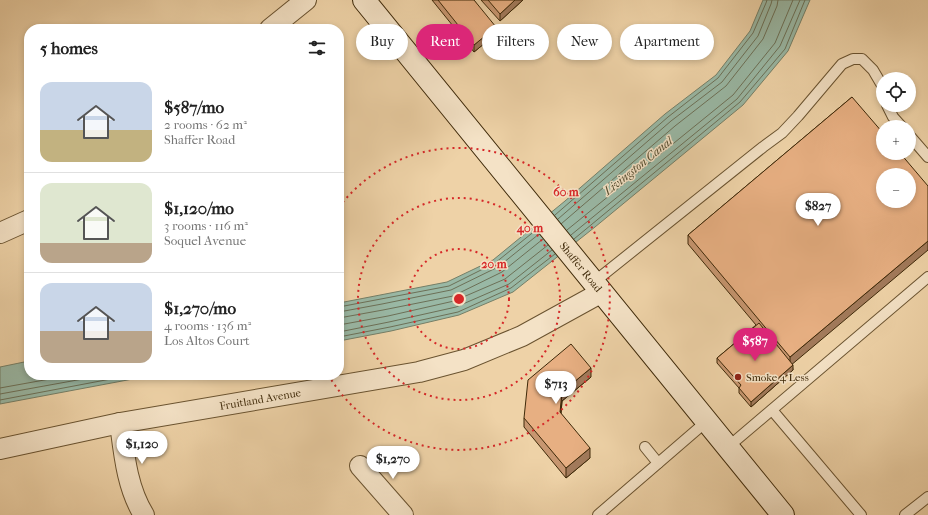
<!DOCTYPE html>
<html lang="en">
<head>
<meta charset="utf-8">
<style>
	body { margin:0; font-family:"IM FELL French Canon",serif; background:#f6f6f6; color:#222; height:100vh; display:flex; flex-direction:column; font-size:15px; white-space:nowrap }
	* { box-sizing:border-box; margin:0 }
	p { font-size:13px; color:#767676 }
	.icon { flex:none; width:22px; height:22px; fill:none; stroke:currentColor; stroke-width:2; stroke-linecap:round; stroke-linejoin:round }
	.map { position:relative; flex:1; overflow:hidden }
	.panel { position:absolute; left:24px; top:24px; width:320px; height:356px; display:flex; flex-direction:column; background:#fff; border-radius:16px; box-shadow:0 2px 6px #0003 }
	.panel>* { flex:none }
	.guide { position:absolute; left:356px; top:24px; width:380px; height:36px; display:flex; gap:8px }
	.tools { position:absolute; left:876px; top:72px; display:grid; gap:8px }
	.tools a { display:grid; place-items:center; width:40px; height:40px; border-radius:50%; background:#fff; box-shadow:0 2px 6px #0003; font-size:20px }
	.price { position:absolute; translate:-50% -34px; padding:0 9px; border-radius:14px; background:#fff; color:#222; font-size:13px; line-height:26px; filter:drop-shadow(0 1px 2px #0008) }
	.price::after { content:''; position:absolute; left:50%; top:24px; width:12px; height:9px; margin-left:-6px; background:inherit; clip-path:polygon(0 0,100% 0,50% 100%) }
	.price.on { background:#db2777; color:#fff }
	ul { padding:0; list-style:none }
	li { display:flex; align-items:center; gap:12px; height:100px; padding:0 16px }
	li+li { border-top:1px solid #e0e0e0 }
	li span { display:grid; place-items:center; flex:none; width:112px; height:80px; border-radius:12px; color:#555 }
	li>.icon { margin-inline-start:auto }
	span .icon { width:48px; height:48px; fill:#fffc; stroke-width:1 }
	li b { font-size:17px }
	h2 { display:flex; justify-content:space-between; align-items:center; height:48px; padding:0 16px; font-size:17px }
	.tag { padding:0 14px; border-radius:18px; background:#fff; box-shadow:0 2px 6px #0003; font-size:14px; line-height:36px }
	.tag.on { background:#db2777; color:#fff }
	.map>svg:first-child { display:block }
</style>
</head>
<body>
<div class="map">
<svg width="928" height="515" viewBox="0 0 928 515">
	<rect width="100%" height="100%" fill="#eed2a7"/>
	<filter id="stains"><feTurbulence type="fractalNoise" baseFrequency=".005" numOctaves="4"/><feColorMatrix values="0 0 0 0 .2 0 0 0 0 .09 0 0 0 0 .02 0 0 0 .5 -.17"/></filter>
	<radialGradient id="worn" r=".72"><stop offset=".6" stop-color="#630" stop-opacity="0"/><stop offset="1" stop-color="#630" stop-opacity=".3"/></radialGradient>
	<g fill="#99b8a5" stroke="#757f67">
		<path d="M763,0H810L788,51L743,105L595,227L513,292L459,315L391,331L339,341V303L447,282L493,260L565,201L665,114L716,75L750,31Z"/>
		<path d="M29,361V375H154L0,404V367Z"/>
	</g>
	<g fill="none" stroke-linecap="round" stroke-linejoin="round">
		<g stroke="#6c7057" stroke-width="1">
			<path d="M555,215L668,117L718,78L753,33L766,3L767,0"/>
			<path d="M558,219L671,121L722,82L758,36L771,4L772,0"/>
			<path d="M561,224L675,126L726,86L763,39L777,6L778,0"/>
			<path d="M567,230L733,95L775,43L793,0"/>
			<path d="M571,235L737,99L780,46L800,0"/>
			<path d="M574,239L740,102L785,49L805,0"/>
			<path d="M339,307L449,286L495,263L536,230"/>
			<path d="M339,312L382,304L451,290L498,267L539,234"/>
			<path d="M339,318L383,310L453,296L502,272L543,239"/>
			<path d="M339,325L388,316L454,301L505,279L548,245"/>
			<path d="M339,332L389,322L456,307L509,284L552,250"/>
			<path d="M339,337L390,327L458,312L511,288L555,254"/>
			<path d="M0,388L72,375"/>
			<path d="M0,394L105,375"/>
			<path d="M0,400L132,375"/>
		</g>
		<g stroke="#6a5330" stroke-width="12">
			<g id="lane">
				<path d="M887,105L893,117L902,127"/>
				<path d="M909,135L928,157"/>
				<path d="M594,282L763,147L782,133L798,116L842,64L853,59H862L873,70L883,87"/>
				<path d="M772,410L861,515"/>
				<path d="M645,447L658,463"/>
				<path d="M728,447L928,277"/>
				<path d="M598,515L707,421"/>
				<path d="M905,515L928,497"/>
			</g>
		</g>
		<g stroke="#6a5330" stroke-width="22">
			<g id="street">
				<path d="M270,29L306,0"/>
				<path d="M0,233L29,220"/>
				<path d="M120,423C124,454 127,488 144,515"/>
				<path id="s1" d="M0,449L120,423L419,372L464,360L522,336L602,292"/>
				<path d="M360,466L403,515"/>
			</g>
		</g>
		<g stroke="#3e2909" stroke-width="24">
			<g id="secondary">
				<path id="s2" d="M364,0L783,515"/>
			</g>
		</g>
		<use href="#lane" stroke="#f4e2c6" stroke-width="10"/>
		<use href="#street" stroke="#f4e2c6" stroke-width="20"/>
		<use href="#secondary" stroke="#f4e2c6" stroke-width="22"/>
	</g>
	<g fill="#c79670" stroke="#3e2909">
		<path d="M432,0H474L496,34L474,52Z"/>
		<path d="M481,0H523L500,21Z"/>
		<path d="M852,97L792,364L793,370L751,407L739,393V388L717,363V358L756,325L688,244V235Z"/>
		<path d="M591,377L562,401L561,414L590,458L566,478L524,427V418Z"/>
	</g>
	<g fill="#a27a5b" stroke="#3e2909">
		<path d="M515,0H523L500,21V14Z"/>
		<path d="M496,27V34L474,52V45Z"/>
		<path d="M928,241V250L790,366V357Z"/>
		<path d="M793,365V370L751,407V402Z"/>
		<path d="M591,368V377L562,401L560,422V412L562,392Z"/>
		<path d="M590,448V458L566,478V468Z"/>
	</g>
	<g fill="#e7af82" stroke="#3e2909" fill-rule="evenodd">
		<path d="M438,0H474L496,27L474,45Z"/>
		<path d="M488,0H515L500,14Z"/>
		<path d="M852,97L883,133V153H900L928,186V241L790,357L688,235ZM883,175H909V201H883Z"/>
		<path d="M759,323L793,365L751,402L739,388L741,385L717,358Z"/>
		<path d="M571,344L591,368L562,392L560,412L590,448L566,468L524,418L528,380Z"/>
	</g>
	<g fill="none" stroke="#d62828" stroke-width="2" stroke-dasharray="2 4">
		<circle cx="459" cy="299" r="50"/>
		<circle cx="459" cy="299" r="101"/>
		<path d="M339 207A151 151 0 1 1 329 376"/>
	</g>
	<circle fill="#8f2418" stroke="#f4e2c6" stroke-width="1.5" cx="738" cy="377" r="4"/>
	<g text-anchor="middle" stroke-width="3" stroke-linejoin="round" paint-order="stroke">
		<g font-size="11" fill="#3e2909" stroke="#f4e2c6">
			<text dy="4" stroke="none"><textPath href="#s2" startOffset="344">Shaffer Road</textPath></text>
			<text dy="4" stroke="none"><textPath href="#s1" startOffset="265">Fruitland Avenue</textPath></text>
		</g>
		<g font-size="11" fill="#3e2909" stroke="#f4e2c6" text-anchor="start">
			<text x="746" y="381">Smoke 4 Less</text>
		</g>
		<g font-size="12" font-style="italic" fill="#554d30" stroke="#f4e2c6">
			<text transform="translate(638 166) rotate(-39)" y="4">Livingston Canal</text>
		</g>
	</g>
	<circle cx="459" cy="299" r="6" fill="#d62828" stroke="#f4e2c6" stroke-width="2"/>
	<g font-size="12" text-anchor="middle" font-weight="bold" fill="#d62828" stroke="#f4e2c6" stroke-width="3" stroke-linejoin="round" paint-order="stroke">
		<text x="566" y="196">60 m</text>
		<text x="530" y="232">40 m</text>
		<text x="494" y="268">20 m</text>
	</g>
	<rect width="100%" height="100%" filter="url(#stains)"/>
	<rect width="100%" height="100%" fill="url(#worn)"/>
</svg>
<div class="tools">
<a><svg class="icon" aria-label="locate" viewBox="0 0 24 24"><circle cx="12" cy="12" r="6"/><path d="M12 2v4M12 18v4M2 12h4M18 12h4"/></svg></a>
<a>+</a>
<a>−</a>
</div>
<b class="price" style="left:818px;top:227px">$827</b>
<b class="price on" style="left:755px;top:362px">$587</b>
<b class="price" style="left:556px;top:405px">$713</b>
<b class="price" style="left:142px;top:465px">$1,120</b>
<b class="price" style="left:393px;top:480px">$1,270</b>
<div class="guide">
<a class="tag">Buy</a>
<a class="tag on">Rent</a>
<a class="tag">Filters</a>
<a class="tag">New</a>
<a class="tag">Apartment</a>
</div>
<section class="panel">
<h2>5 homes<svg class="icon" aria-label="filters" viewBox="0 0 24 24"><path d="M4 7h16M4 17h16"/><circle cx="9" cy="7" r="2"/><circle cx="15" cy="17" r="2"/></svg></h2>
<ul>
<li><span style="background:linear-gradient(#c9d6e8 60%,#c2b280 0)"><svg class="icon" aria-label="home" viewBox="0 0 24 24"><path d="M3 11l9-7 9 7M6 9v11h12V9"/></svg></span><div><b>$587/mo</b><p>2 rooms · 62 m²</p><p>Shaffer Road</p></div></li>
<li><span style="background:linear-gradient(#dfe7d0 75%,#b9a48a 0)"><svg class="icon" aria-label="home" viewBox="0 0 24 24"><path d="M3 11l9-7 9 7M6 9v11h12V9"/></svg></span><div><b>$1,120/mo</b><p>3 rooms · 116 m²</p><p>Soquel Avenue</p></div></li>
<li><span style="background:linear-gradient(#c9d6e8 60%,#b9a48a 0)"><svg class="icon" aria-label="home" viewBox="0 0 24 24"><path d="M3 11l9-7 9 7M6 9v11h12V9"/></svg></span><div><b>$1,270/mo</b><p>4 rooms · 136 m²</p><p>Los Altos Court</p></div></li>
</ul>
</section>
</div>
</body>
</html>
